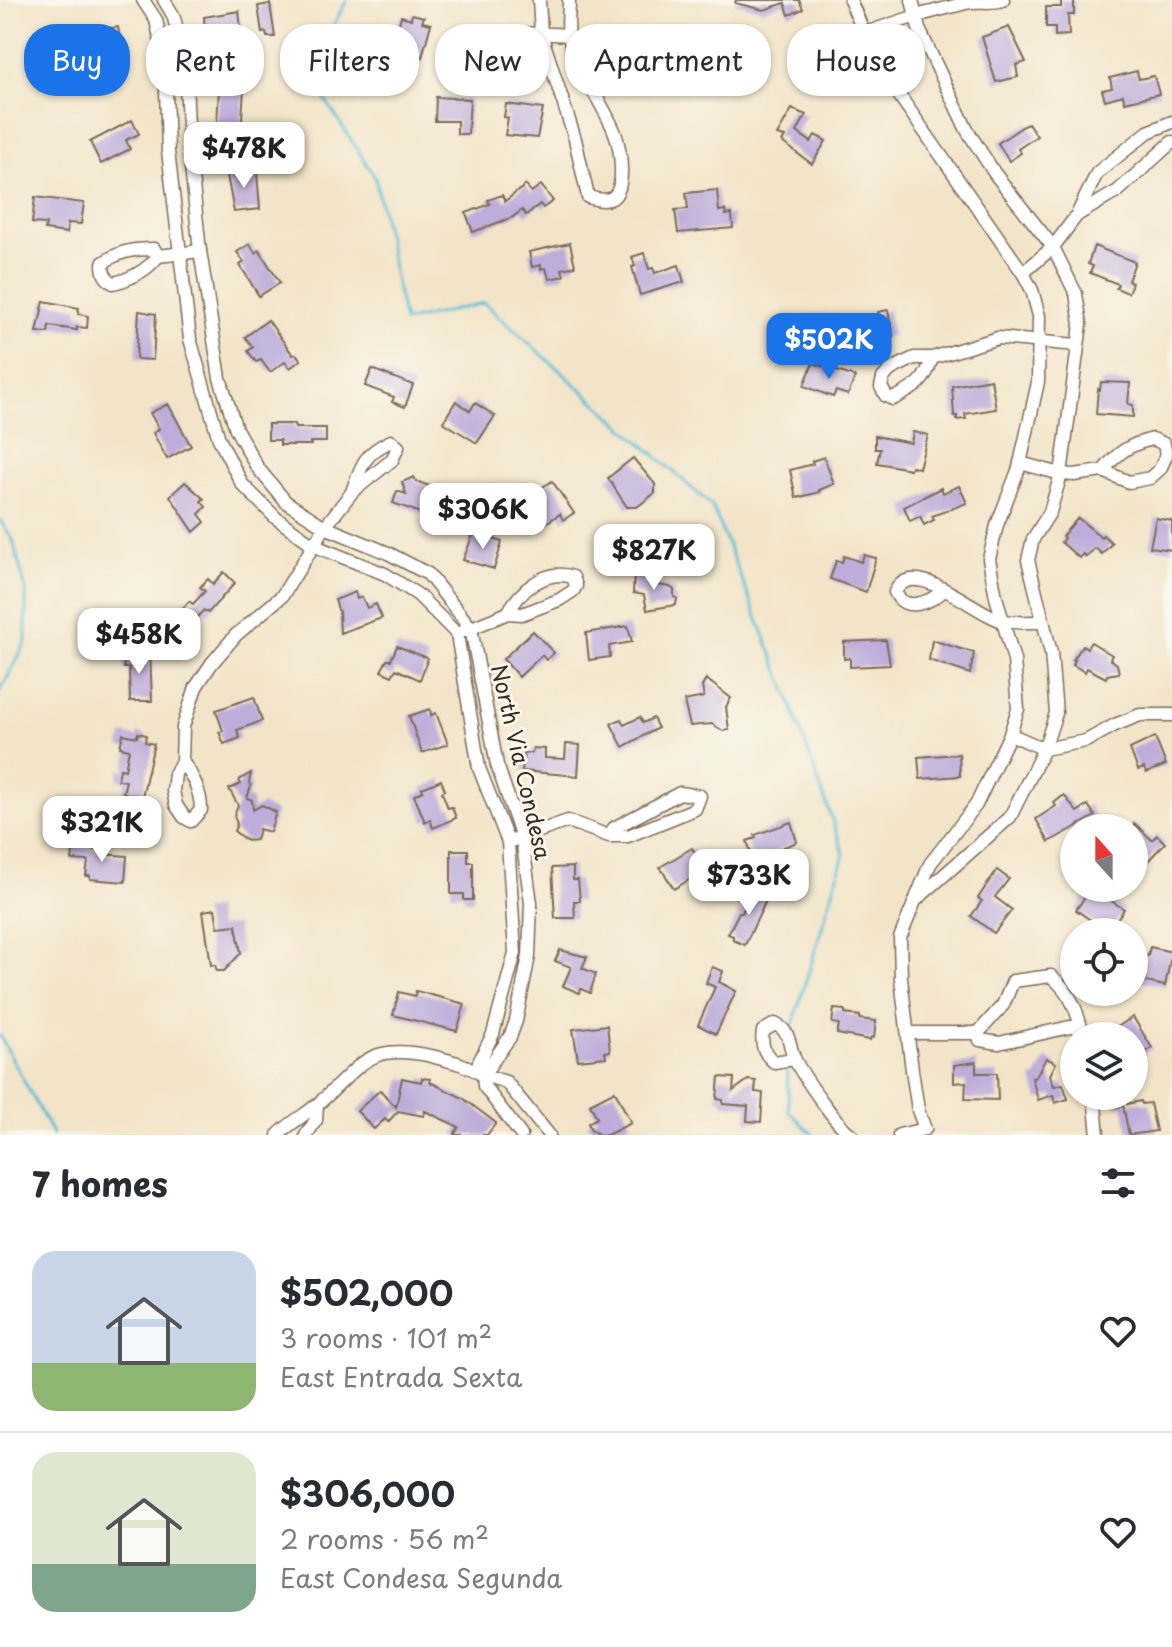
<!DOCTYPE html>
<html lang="en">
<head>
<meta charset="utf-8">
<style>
	body { margin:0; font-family:"Playpen Sans",sans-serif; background:#f2f2f3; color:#2b2b33; height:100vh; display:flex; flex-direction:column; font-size:30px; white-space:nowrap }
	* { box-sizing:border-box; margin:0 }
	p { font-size:26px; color:#7c7c81 }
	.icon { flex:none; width:44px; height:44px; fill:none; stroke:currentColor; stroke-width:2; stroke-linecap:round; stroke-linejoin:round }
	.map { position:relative; height:1135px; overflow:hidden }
	.drawer { display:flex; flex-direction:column; background:#fff; flex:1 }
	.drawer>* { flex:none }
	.banner { position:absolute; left:24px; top:24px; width:1124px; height:72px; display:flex; gap:16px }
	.needle { width:52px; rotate:339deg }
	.controls { position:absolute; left:1060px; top:814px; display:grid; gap:16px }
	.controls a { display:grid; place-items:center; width:88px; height:88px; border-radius:50%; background:#fff; box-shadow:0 2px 6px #0004; font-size:40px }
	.price { position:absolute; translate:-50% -68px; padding:0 18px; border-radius:16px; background:#fff; color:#222; font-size:26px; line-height:52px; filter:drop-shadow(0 2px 4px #0008) }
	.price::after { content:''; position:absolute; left:50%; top:48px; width:24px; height:18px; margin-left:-12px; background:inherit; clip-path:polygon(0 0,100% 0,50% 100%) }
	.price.current { background:#1a73e8; color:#fff }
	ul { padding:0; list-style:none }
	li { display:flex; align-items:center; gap:24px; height:200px; padding:0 32px }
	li+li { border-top:2px solid #e1e1e2 }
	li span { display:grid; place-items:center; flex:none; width:224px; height:160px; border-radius:24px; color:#555 }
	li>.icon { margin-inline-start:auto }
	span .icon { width:96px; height:96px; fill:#fffc; stroke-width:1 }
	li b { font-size:34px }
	h2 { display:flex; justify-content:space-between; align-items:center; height:96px; padding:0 32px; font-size:34px }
	.pill { padding:0 28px; border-radius:32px; background:#fff; box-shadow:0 2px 6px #0004; font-size:28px; line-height:72px }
	.pill.current { background:#1a73e8; color:#fff }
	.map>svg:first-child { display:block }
</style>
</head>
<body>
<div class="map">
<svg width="1172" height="1135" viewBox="0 0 1172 1135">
	<rect width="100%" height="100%" fill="#fbf7ec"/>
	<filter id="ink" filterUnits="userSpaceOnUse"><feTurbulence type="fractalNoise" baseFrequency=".0125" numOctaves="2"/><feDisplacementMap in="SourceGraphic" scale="16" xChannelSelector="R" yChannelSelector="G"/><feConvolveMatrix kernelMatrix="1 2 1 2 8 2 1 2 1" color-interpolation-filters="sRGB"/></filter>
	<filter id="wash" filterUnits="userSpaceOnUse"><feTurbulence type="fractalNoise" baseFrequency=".006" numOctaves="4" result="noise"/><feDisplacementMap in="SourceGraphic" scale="32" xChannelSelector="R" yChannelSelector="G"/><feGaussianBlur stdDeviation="1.8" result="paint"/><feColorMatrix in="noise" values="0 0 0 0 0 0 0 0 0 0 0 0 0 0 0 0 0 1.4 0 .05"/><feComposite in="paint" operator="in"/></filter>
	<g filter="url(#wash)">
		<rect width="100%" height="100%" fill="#f2e4c8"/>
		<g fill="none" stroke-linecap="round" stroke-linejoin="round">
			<g stroke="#57bbd5" stroke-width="3">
				<path d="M347,0L308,73L375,177L404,322L484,303L712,506L786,689L844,854L791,1031"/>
				<path d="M0,520L13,540L26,590V642L0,692"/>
				<path d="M0,1036L53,1135"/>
				<path d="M787,1062L789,1111L813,1135"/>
			</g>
		</g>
		<g id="blocks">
			<g fill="#beadda">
				<path d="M736,0H799L803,9L789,15L785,3L764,10L735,3Z"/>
				<path d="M1061,0H1074V15H1068L1069,35L1055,36V27H1046V7H1061Z"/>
				<path d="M270,4L275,37H267L266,32L262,33L258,6Z"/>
				<path d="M239,11L243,46L206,50L204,17Z"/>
				<path d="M412,14L424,17L422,22L431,24L422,57L408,53L414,36L397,31L401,16L411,19Z"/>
				<path d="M118,27L123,57L127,56L129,69L106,73L94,30Z"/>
				<path d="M1009,27L1026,62L1016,65L1018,77L996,82L982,37Z"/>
				<path d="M615,40L618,43L622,40L635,57L645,49L654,61L640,72L637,69L622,80L600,51Z"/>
				<path d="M1137,71L1139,79L1154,76L1159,94L1125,102L1123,95L1105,100L1102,90L1112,88L1110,78Z"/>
				<path d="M219,88L244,89L241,134L226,133V124H217Z"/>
				<path d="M436,97L470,99L468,134H457V121H435Z"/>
				<path d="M506,104L543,109L537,138L505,135L508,118L504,117Z"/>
				<path d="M792,109L806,115L797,132L811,142L815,135L826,141L812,164L782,142L785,137L777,135Z"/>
				<path d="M132,120L139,134L126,140L130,149L101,164L90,142Z"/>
				<path d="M1028,123L1037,136L1018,149L1021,153L1009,161L998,143Z"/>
				<path d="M245,167L246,173L257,172L260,209L234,212L226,170Z"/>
				<path d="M526,185L531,192L541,185L553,201L543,208L540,204L526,215L522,210L513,217L473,232L466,213L490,204L488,200L502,195L505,201Z"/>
				<path d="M717,190L719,211L725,210L726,215L732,214L733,228L678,233L675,210L688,209L686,193Z"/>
				<path d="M35,197L84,203L81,224L68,223L67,233L45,230L46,224L32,223Z"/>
				<path d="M570,243L575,266L562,269L564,276L549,279L546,268L541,269V265L532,267L529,252Z"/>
				<path d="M250,244L255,253L259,250L280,283L259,296L240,265L244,262L237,252Z"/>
				<path d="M1094,246L1135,262L1128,281L1132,283L1128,293L1116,288L1118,284L1090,273L1093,266L1088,264Z"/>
				<path d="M644,253L649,269L653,268L655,273L679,265L684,282L640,295L632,267L635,266L632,257Z"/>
				<path d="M44,301L79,308L78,314L88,316L87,328L77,327V330L49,326L48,333L37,332Z"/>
				<path d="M888,310L893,336L853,343L851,328L858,327L857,321L879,317L878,312Z"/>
				<path d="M139,311L156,314L153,360L136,359Z"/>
				<path d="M268,320L293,355L296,354L301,360L290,368L285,362L270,372L261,360L256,362L248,351L253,347L245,337Z"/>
				<path d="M813,363L855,377L848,395L836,391L833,397L804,386Z"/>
				<path d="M372,369L413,385L405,407L392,402L394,397L365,386Z"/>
				<path d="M991,379L996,409L965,414L966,419L957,420V416H954L952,386Z"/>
				<path d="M1101,382L1130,383L1128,404L1133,405V417L1096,414L1098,389L1100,390Z"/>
				<path d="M456,401L470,411L475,403L495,416L477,443L443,422Z"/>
				<path d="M168,404L191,446L167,459L153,433L159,429L150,413Z"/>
				<path d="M268,424H294L295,428H326V442H310L311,445H280V440H268Z"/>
				<path d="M913,432L928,435L919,468L911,466L910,469L877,463L880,449H875V436L911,443Z"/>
				<path d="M824,457L834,484L819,490L820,492L796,498L790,470L813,464L812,461Z"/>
				<path d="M633,458L655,484V493L637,507H627L608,478Z"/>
				<path d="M414,477L416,481L448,493L437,519L393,503L397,491L406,494L402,482Z"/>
				<path d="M552,481L574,513L563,520L560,514L543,525L529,501L540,494L538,490Z"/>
				<path d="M185,482L204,499L201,501L206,507L199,514L205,522L194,532L170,496Z"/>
				<path d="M959,486L967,503L932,516L934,520L924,525L920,516L910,521L904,507L941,488L943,493Z"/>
				<path d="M1078,518L1101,537L1103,535L1112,543L1102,554L1095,548L1086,557L1083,554L1079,558L1061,542L1064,538L1062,536Z"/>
				<path d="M1156,518L1172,521V550L1150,547Z"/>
				<path d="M474,532L502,542L494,569L463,560Z"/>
				<path d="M864,555L876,558L866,592L830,579L836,561L842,562L844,556L861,562Z"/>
				<path d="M224,572L235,583L208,613L204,610L194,620L182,609L189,601L193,604L205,591L200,587L208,579L213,584Z"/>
				<path d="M634,574L655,576L658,585L670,587L674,590V597L677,598L676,605L647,610L644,595L633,593Z"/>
				<path d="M355,592L357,599L362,597L367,608L376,604L382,618L340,633L339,612L335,600Z"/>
				<path d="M628,626L632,642L609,646L610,657L589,660L586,633Z"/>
				<path d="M533,631L554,653L546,660L542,655L519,677L503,659Z"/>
				<path d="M886,640L890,665L850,667V658L844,659V642Z"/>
				<path d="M932,640L974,653L970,674L929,660Z"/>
				<path d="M1091,642L1112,655L1110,659L1117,664L1119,673L1107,675L1106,678L1087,668L1085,672L1073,665L1075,660H1073L1083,645L1087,648Z"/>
				<path d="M397,646L428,658L420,680L396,669L392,676L381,671L387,660H391Z"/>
				<path d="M150,652L152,701H130L129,668H124L123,653Z"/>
				<path d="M706,679L731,698L726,707L729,730L723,731L712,724L690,726L684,701L704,697L702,687Z"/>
				<path d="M254,697L262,721L237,730L240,738L224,744L219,732L223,731L216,710Z"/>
				<path d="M430,709L431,715L436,713L448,744L422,753L409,716Z"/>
				<path d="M640,717L643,723L653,718L658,728L623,747L611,724L621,719L624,725Z"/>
				<path d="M138,733L146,735L145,742L154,744L142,797L123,793L126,781L118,780L120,769L125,770L129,749L120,747L123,734L137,737Z"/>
				<path d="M1155,737L1166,765L1146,773L1144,768L1138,770L1130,749Z"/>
				<path d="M566,744L580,745L578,776L522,771L524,753H532L533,748L545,749V758L565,759Z"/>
				<path d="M959,754L960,776L920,779L918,757Z"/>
				<path d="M251,773L249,783L251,786L247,798L252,800L253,810L262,805L276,812L270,832L259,829L256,840L247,841L234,831L237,824L234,815L238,805L229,789L241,784L239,780Z"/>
				<path d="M441,780L445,790L442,792L448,808L452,807L456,818L433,828L430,819L425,822L414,795L423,791L422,788Z"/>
				<path d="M1064,795L1077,812L1088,805L1095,816L1049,842L1036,819L1056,806L1054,803Z"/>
				<path d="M791,822L797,842L759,857L758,854L752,856L747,841L756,838L755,835Z"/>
				<path d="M1134,823L1152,840L1157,835L1165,843L1144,865L1134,856Z"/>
				<path d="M74,845L102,851V854L127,856L125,882L90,879V876H86L88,861L72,860Z"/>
				<path d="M692,848L705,870L674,889L660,867Z"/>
				<path d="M451,850H468V862H473V900H464V894H451Z"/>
				<path d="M573,867V880H578L580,901H574L575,918H555L552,868Z"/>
				<path d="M997,870L1009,879L995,897L1012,910L994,933L971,916L982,901L978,898Z"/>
				<path d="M758,887L770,892L745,945L733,940V936L728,934L739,912L742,913L751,893L755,895Z"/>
				<path d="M1091,888L1124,909L1108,932L1076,910Z"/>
				<path d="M215,909L218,927L236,925L241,953L224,971H217L215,965H211L203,911Z"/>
				<path d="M1150,947L1172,952L1165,986L1137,980L1139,967H1142L1144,955L1148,956Z"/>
				<path d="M560,950L587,957L582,968L596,974L590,993L581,989L579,993L563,986L571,967L555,961Z"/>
				<path d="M712,967L723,971L719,982L736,991L716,1034L698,1025L715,987L706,983Z"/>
				<path d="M416,991L465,1004L457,1031L393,1015L399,992L415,996Z"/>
				<path d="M834,1009L845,1010V1014L860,1016V1019L876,1021L874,1038L871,1037L870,1040L837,1034L839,1024L832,1023Z"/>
				<path d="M1133,1017L1152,1048L1134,1060V1036H1103Z"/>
				<path d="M607,1025L610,1051L605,1052L606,1057L578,1060L573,1029Z"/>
				<path d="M1046,1058L1056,1063L1050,1075L1054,1086L1063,1084L1068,1099L1055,1103L1053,1095L1038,1100L1032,1078L1036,1077Z"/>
				<path d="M976,1062V1073H997L998,1100L965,1099L966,1082L954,1083V1065Z"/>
				<path d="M719,1077L734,1078L733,1091L748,1080L756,1081L755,1092L763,1093L761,1122L747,1121L748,1106L723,1104V1100L717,1099Z"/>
				<path d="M402,1078L421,1082L422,1078L430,1079V1082L463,1098L496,1123L487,1135H454L459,1127L425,1111L424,1116L398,1111L388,1122L385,1119L374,1129L357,1111L380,1090L396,1107Z"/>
				<path d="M615,1091L631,1123L607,1135H600L591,1130L588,1123L597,1118L590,1104Z"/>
				<path d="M1114,1096H1125L1127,1104L1141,1101L1142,1104L1150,1103L1156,1131L1129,1135L1123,1105L1116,1107Z"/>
			</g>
		</g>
	</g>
	<g filter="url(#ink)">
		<use href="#blocks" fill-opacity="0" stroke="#7b6b5a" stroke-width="2"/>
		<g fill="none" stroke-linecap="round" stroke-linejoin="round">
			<g stroke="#7b6b5a" stroke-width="15">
				<g id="minor">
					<path d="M143,0L156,20L165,60L168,151L190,339L219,439L242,484L276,518L315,546L385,574L418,595L457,634L479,768L508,842L515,953L493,1034L479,1062L483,1075L510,1037L516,1021L529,956L531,903L522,838L497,765L471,628L428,574L388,553L325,527L286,502L257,467L236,429L220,378L200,251L189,148L185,57L173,15L164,0"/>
					<path d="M539,0L541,34L575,139L588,197C596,199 605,202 612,198C627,188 620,147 615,133C602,100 577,72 569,37C567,26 569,12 569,0"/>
					<path d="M850,0L878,65L1023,273L1032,290L1039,316L1038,382L1019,468L997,525L989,559L996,597L1014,660L1018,709L1010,734L976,805L930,864L900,938L901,979L912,1070L918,1110L925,1129L899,1135"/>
					<path d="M912,0L919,29L967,130L995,174L1053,247L1076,294L1081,324L1061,474L1050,512L1033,539L1028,560L1051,653L1056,713L1044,749L1010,817L917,899"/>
					<path d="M845,37C838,58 808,80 797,49L801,43L814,38L845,37L865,33L916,16L966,3C979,0 991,4 1003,0"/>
					<path d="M543,40L505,62H497L487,51C501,27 545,34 568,35"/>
					<path d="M1077,215L1118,191L1172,142"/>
					<path d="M158,256L154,249C134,249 119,251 103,263C103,273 105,278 113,283C129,280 148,270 158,256L200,251"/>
					<path d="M1023,273L1053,247L1077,215L1097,173L1148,132L1172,122"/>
					<path d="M932,358C925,383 916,387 893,399L886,396L881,387L883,378L890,370L914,358H932L998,338L1077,345"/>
					<path d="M1020,463L1061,474L1074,475L1103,471L1129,482L1150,478L1160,469L1166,456L1164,444L1153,439C1130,444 1118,452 1103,471"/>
					<path d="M944,590C931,602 904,614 895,592C914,554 977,616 1004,621C1016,623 1030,622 1042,622"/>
					<path d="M464,631L508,613L522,614L559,600L573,591L576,586L573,577C546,568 520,590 508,613"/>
					<path d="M1010,734L1044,749L1086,741L1115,725L1140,715H1172"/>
					<path d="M182,761C193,777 201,791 201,810L191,821L184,817L176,805L173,791L175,774L182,761L183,727L196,687L212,663L236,635L282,596L325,527L352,492L392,460L398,447L391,441C364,453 361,466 352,492"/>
					<path d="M514,840L568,821L609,836H628L695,809L700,796L680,793L614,828L609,836"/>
					<path d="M1081,1027H1070L999,1043L980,1040L978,1033L1003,1005L1013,981L1051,976C1071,992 1078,1012 1083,1036"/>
					<path d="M908,1033H978"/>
					<path d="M794,1059L774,1062C763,1053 761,1044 763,1031L775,1024C792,1032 788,1045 795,1060C803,1076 838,1127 852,1135"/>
					<path d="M1094,1096L1098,1135"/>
					<path d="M278,1135C290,1123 305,1115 318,1104C362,1066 366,1042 431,1056C451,1061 466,1064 483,1075"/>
					<path d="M306,1135L316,1120L317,1106"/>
					<path d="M521,1135L484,1086L483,1075L506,1082L549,1135"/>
				</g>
			</g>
			<use href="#minor" stroke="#fff" stroke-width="12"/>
		</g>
	</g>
	<g text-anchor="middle" stroke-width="6" stroke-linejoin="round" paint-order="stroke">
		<g font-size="22" fill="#3b2a1e" stroke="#fbf7ec">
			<text transform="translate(521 762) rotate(77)" y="8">North Via Condesa</text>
		</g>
	</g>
</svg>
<div class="controls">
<a><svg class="needle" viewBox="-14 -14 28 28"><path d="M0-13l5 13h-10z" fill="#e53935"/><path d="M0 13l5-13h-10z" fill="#7c7c81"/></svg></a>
<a><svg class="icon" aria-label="locate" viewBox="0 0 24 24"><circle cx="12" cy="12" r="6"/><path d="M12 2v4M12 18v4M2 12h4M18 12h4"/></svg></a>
<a><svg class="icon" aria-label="layers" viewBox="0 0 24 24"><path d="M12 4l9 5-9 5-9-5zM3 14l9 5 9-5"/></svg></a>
</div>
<b class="price" style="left:244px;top:190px">$478K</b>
<b class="price current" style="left:829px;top:381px">$502K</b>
<b class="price" style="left:483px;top:551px">$306K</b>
<b class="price" style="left:654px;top:592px">$827K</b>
<b class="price" style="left:139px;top:676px">$458K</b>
<b class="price" style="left:102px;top:864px">$321K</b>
<b class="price" style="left:749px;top:917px">$733K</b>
<div class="banner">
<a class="pill current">Buy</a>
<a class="pill">Rent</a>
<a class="pill">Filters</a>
<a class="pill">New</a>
<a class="pill">Apartment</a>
<a class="pill">House</a>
</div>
</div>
<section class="drawer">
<h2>7 homes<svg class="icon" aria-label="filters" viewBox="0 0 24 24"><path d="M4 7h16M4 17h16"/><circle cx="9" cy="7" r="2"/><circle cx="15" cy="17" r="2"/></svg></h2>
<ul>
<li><span style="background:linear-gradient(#c9d6e8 70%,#8fb573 0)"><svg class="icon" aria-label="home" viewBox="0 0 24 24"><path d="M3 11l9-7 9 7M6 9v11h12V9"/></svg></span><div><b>$502,000</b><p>3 rooms · 101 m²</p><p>East Entrada Sexta</p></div><svg class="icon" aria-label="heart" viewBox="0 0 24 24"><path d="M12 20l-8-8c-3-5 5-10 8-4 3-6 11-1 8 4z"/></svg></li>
<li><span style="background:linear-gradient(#dfe7d0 70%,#7fa58c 0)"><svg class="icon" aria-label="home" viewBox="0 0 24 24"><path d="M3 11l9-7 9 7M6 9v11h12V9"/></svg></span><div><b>$306,000</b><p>2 rooms · 56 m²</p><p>East Condesa Segunda</p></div><svg class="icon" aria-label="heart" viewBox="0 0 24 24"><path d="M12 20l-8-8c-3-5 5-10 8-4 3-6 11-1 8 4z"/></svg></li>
</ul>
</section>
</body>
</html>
